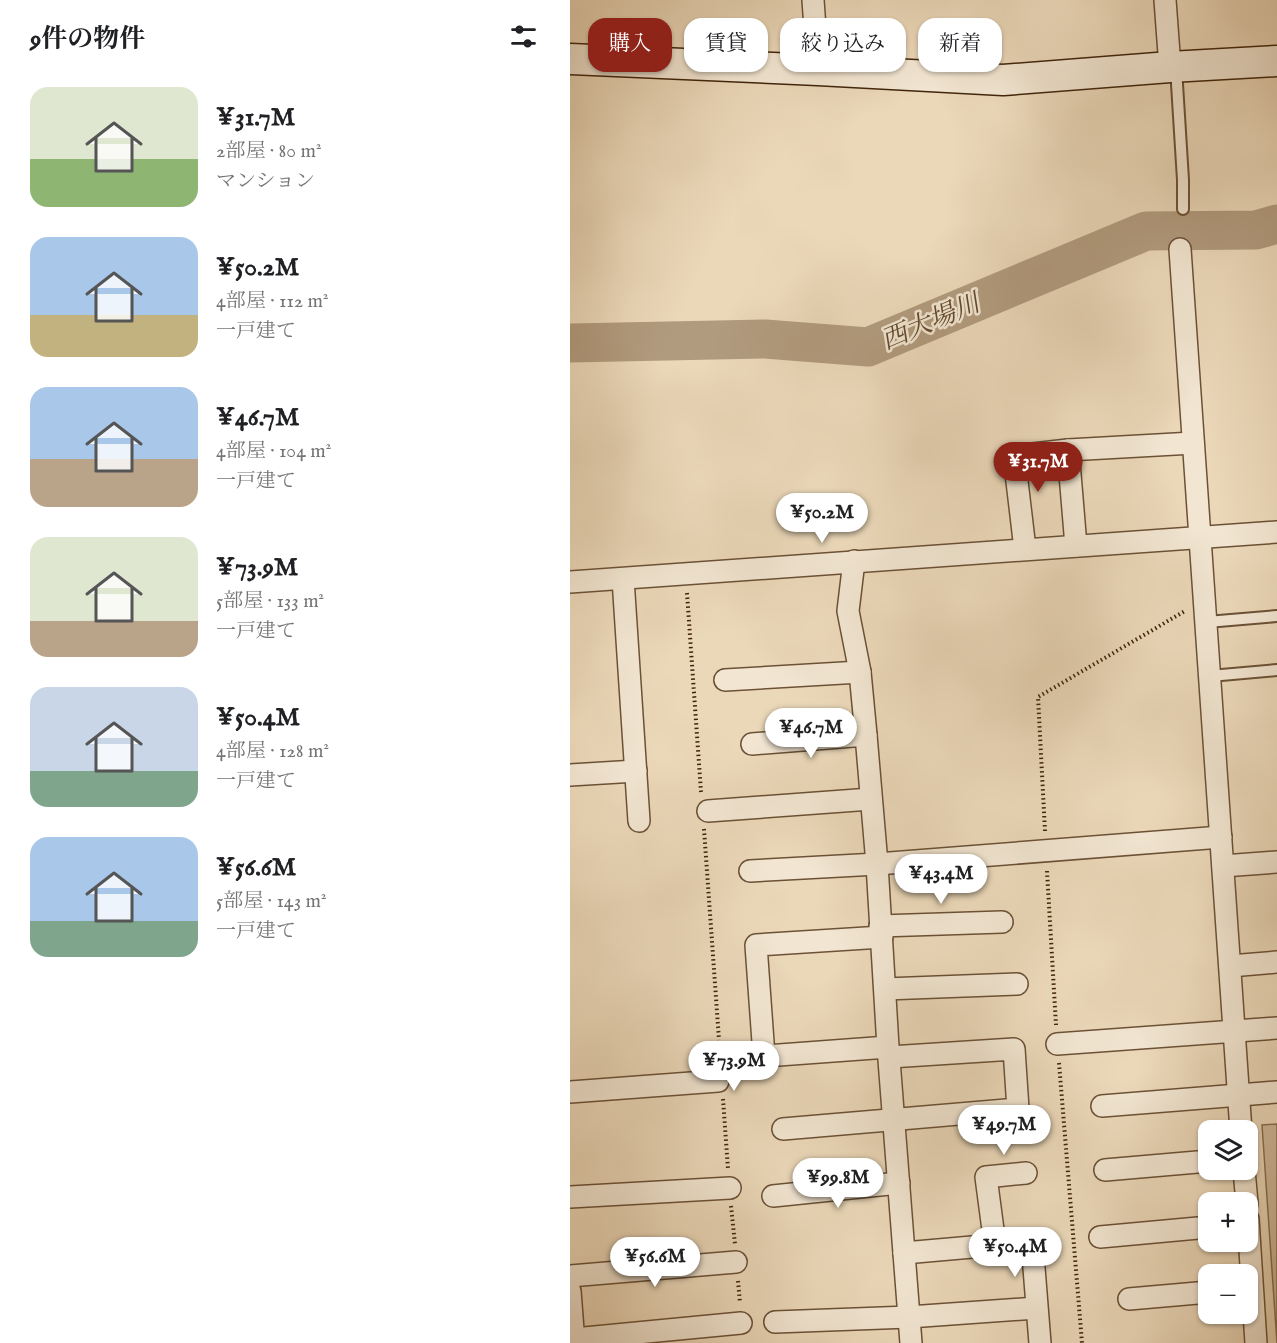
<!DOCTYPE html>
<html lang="ja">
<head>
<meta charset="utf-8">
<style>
	body { margin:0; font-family:"IM FELL English","Noto Serif JP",serif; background:#f2f2f2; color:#202124; height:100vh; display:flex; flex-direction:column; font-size:22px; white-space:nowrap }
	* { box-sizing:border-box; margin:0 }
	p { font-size:20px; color:#757577 }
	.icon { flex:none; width:33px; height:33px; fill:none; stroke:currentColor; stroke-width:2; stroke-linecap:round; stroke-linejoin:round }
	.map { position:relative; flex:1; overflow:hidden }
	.side { display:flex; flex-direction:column; background:#fff; width:570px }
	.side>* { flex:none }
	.top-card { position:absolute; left:18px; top:18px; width:570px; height:54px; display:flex; gap:12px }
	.fabs { position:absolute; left:628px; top:1120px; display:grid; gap:12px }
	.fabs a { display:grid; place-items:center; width:60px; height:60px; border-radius:12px; background:#fff; box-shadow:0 2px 4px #0004; font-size:30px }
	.price { position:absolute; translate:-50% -51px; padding:0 14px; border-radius:21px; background:#fff; color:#222; font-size:20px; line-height:39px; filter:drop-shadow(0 2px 3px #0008) }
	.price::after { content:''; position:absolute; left:50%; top:36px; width:18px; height:14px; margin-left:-9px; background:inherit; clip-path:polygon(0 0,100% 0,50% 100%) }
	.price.active { background:#8f2418; color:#fff }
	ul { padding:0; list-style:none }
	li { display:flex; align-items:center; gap:18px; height:150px; padding:0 30px }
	li span { display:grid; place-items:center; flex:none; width:168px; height:120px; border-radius:18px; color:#555 }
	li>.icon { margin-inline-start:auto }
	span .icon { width:72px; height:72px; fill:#fffc; stroke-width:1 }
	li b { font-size:26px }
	h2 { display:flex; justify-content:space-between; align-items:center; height:72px; padding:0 30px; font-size:26px }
	.pill { padding:0 21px; border-radius:18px; background:#fff; box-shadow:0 2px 4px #0004; font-size:21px; line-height:54px }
	.pill.active { background:#8f2418; color:#fff }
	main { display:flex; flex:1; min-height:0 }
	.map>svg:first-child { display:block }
</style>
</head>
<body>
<main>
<section class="side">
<h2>9件の物件<svg class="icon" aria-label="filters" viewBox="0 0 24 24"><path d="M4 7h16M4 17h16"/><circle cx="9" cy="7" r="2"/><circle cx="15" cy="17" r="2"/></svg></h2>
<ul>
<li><span style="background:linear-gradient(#dfe7d0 60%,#8fb573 0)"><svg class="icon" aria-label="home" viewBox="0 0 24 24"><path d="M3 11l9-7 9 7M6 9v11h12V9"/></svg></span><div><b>¥31.7M</b><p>2部屋 · 80 m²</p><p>マンション</p></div></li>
<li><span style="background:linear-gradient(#a9c7e8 65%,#c2b280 0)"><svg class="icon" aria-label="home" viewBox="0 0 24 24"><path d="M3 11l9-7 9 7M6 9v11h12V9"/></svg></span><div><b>¥50.2M</b><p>4部屋 · 112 m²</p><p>一戸建て</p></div></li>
<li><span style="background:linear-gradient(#a9c7e8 60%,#b9a48a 0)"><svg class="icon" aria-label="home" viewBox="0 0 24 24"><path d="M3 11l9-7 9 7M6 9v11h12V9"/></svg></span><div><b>¥46.7M</b><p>4部屋 · 104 m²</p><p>一戸建て</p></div></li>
<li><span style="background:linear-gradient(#dfe7d0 70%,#b9a48a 0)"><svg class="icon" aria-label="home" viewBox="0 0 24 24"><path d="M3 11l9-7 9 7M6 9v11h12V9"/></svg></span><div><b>¥73.9M</b><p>5部屋 · 133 m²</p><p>一戸建て</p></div></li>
<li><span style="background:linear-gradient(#c9d6e8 70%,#7fa58c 0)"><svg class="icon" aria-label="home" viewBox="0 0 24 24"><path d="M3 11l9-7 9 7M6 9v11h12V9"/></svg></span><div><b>¥50.4M</b><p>4部屋 · 128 m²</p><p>一戸建て</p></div></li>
<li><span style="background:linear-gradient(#a9c7e8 70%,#7fa58c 0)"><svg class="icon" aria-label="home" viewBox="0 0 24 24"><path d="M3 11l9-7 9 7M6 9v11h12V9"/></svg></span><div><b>¥56.6M</b><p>5部屋 · 143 m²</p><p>一戸建て</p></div></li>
</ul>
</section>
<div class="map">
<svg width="707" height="1343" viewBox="0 0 707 1343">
	<rect width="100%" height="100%" fill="#ebd8b9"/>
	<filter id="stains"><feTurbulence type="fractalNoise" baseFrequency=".00333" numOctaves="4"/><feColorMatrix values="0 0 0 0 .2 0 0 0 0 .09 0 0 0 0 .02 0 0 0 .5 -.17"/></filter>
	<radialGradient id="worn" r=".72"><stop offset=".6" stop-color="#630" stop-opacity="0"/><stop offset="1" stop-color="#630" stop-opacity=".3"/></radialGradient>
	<path fill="#ceb99b" stroke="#886e53" stroke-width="1.5" d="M707,1124V1343L692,1125Z"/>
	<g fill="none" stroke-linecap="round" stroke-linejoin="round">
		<path stroke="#b19b7e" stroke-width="39" d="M0,343L195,339L298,347L576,231L686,230L707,224"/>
		<g stroke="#6c5136" stroke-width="14">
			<g id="lane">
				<path d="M606,68L613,180V209"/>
				<path d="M637,622L707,616"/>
				<path d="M640,676L707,670"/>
			</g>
		</g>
		<g stroke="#6c5136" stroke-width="24">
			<g id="street">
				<path d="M243,0L248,70"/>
				<path d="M595,0L600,67"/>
				<path d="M610,249L671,1131"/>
				<path d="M498,450L506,546"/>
				<path d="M455,549L444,456L498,450L623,443"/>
				<path d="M284,561L278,611L290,672L296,735L307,864L318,1047L341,1343"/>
				<path d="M53,579L69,821"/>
				<path d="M0,582L707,532"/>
				<path d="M155,680L290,672"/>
				<path d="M182,744L296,735"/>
				<path d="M0,775L66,771"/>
				<path d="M138,811L301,799"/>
				<path d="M653,866L707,862"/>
				<path d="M180,871L307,864L651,837"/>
				<path d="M310,926L432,922"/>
				<path d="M660,966L707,962"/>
				<path d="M315,989L447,984"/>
				<path d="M487,1044L707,1028"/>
				<path d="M194,1056L186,945L312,937"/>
				<path d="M0,1092L148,1081L154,1059L318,1047"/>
				<path d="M532,1106L707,1092"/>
				<path d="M213,1129L448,1109L444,1049L320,1057"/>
				<path d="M535,1170L639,1161"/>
				<path d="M674,1170L677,1203"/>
				<path d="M203,1196L329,1183"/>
				<path d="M0,1197L160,1188"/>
				<path d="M678,1219L686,1343"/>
				<path d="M530,1237L639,1227"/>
				<path d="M425,1245L462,1243L470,1343"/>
				<path d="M334,1253L425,1245L416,1177L456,1173"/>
				<path d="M0,1276L166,1262"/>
				<path d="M0,1291L4,1343"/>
				<path d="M559,1299L639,1292"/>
				<path d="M205,1322L339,1317L466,1308"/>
				<path d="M4,1339L171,1323"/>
			</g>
		</g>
		<g stroke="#41240b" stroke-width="33">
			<path id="secondary" d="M0,59L248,70L433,80L600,67L707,61"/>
		</g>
		<g stroke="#41240b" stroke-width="4" stroke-dasharray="1.5 3" stroke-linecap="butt">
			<path d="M117,593L131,792"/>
			<path d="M134,829L149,1040"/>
			<path d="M475,831L468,697L615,611"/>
			<path d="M477,871L486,1025"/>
			<path d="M489,1063L512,1343"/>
			<path d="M153,1099L158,1169"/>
			<path d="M161,1206L165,1244"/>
			<path d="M168,1281L170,1303"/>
		</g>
		<use href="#lane" stroke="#f2e6d2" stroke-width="10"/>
		<use href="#street" stroke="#f2e6d2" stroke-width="21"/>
		<use href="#secondary" stroke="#f2e6d2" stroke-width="30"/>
	</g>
	<g text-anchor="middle" stroke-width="5" stroke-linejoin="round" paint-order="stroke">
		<g font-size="26" font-style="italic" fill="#63482e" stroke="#f2e6d2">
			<text transform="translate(360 321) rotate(-23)" y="9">西大場川</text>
		</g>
	</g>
	<rect width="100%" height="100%" filter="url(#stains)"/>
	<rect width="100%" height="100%" fill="url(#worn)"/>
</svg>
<div class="fabs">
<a><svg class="icon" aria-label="layers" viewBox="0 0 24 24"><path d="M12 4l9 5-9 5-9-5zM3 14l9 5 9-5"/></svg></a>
<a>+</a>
<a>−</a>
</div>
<b class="price active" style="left:468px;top:493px">¥31.7M</b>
<b class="price" style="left:252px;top:544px">¥50.2M</b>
<b class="price" style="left:241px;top:759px">¥46.7M</b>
<b class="price" style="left:371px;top:905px">¥43.4M</b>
<b class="price" style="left:164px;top:1092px">¥73.9M</b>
<b class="price" style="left:434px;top:1156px">¥49.7M</b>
<b class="price" style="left:268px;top:1209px">¥99.8M</b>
<b class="price" style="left:445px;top:1278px">¥50.4M</b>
<b class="price" style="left:85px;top:1288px">¥56.6M</b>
<div class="top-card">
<a class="pill active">購入</a>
<a class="pill">賃貸</a>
<a class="pill">絞り込み</a>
<a class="pill">新着</a>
</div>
</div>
</main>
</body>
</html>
